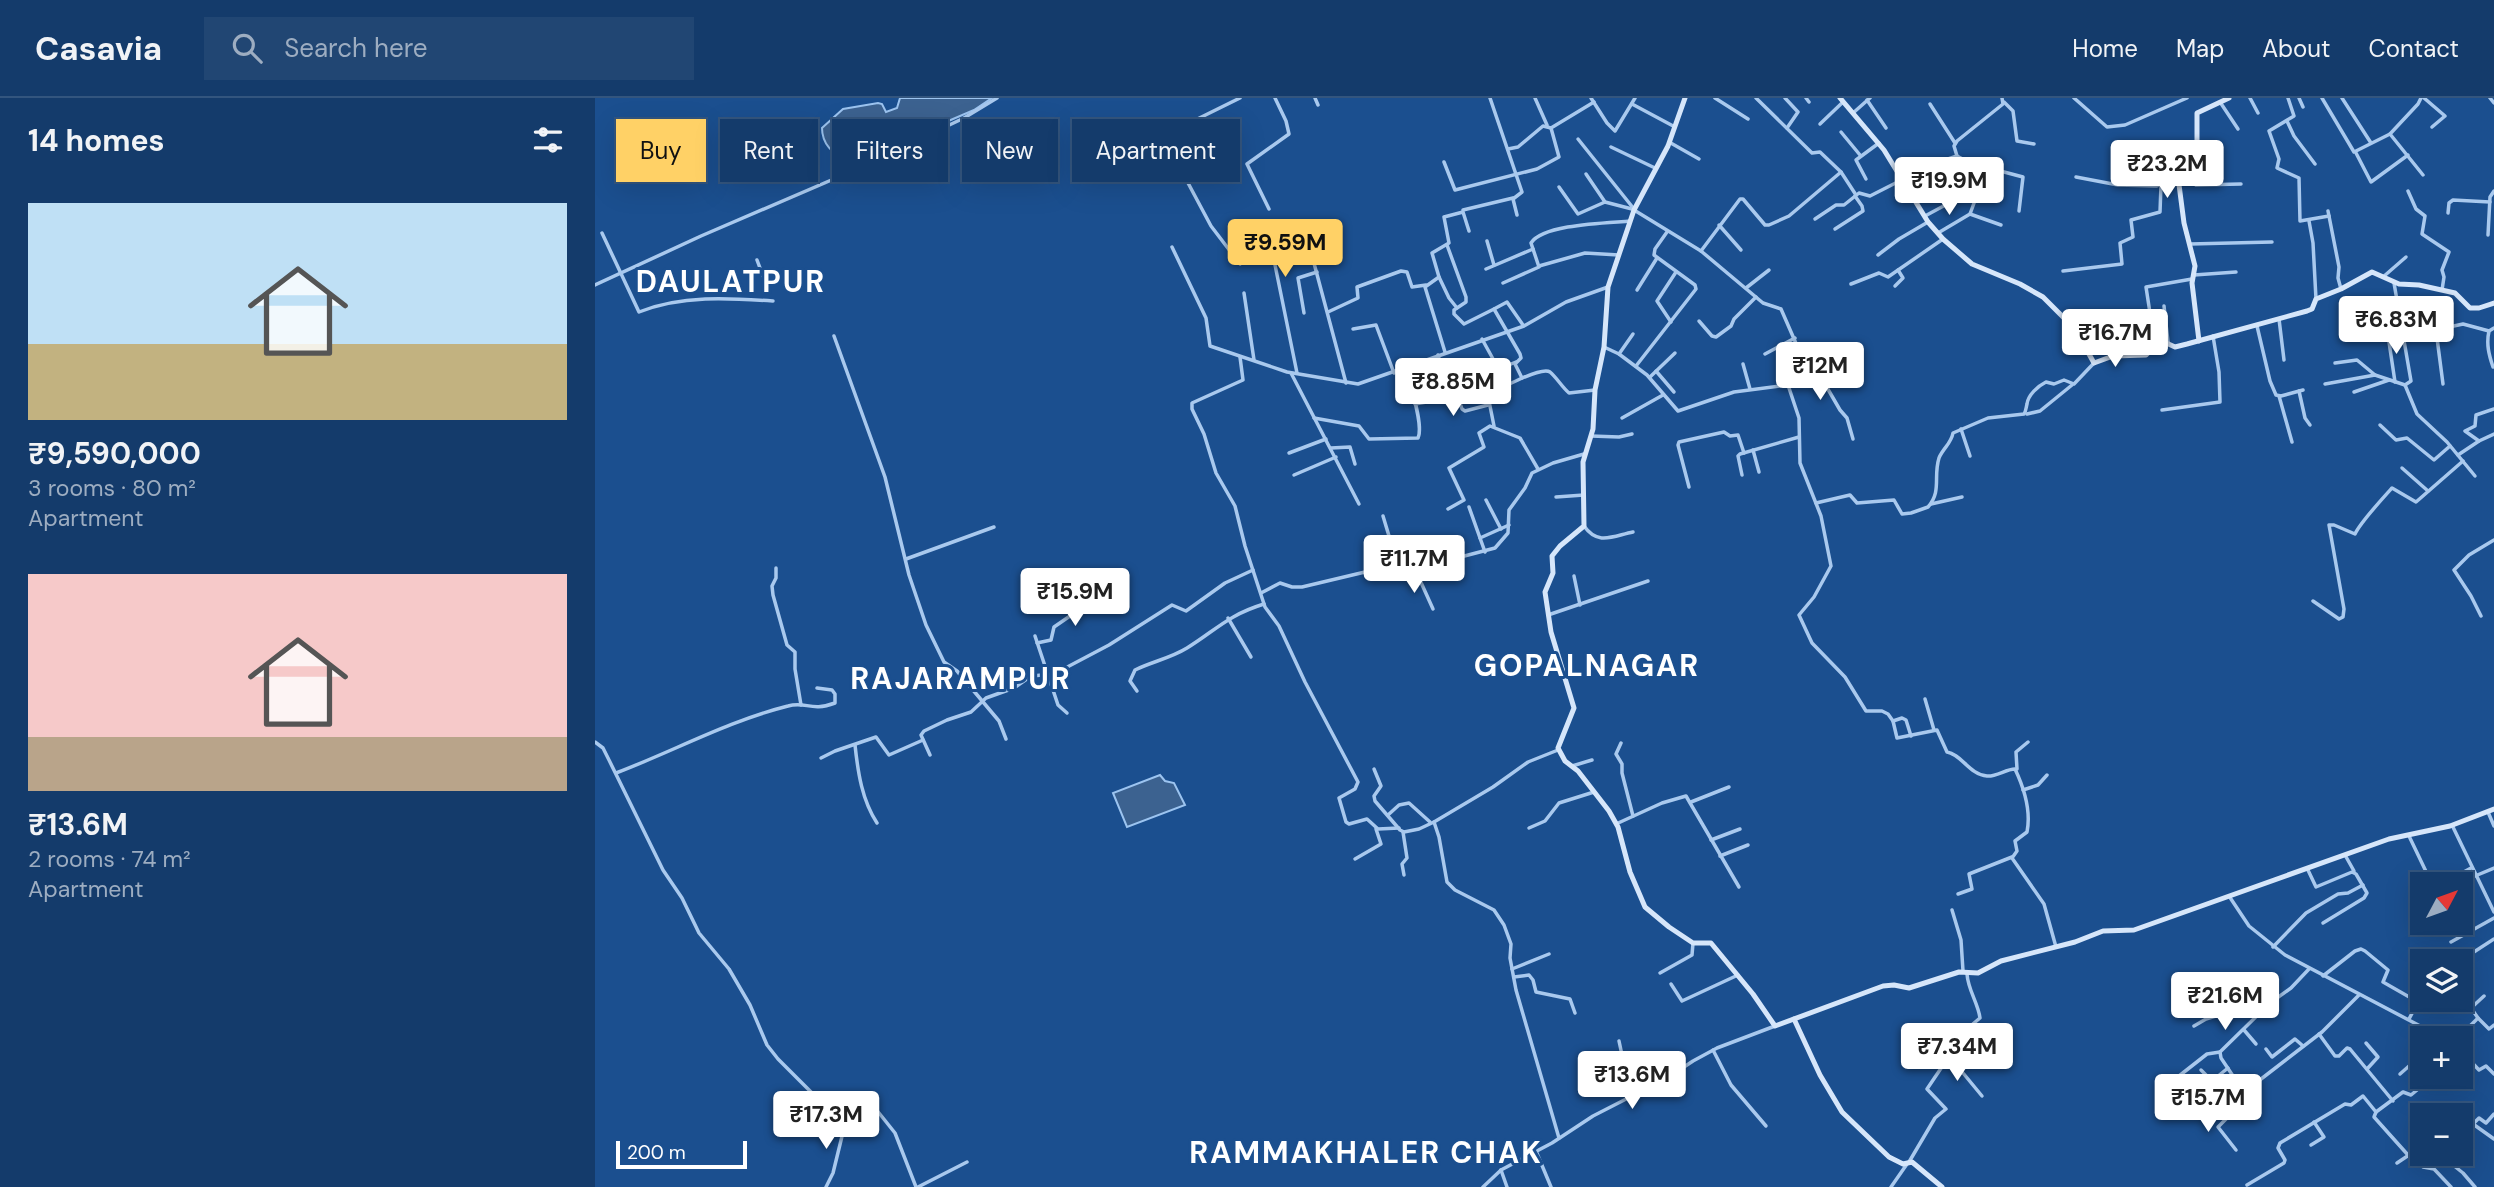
<!DOCTYPE html>
<html lang="en">
<head>
<meta charset="utf-8">
<style>
	body { margin:0; font-family:"DM Sans",sans-serif; background:#214673; color:#f1f3f6; height:100vh; display:flex; flex-direction:column; font-size:26px; white-space:nowrap }
	* { box-sizing:border-box; margin:0 }
	p { font-size:23px; color:#9dadc1 }
	.icon { flex:none; width:38px; height:38px; fill:none; stroke:currentColor; stroke-width:2; stroke-linecap:round; stroke-linejoin:round }
	.map { position:relative; flex:1; overflow:hidden }
	.drawer { display:flex; flex-direction:column; background:#143b6b; width:595px }
	.drawer>* { flex:none }
	.banner { position:absolute; left:21px; top:21px; width:665px; height:63px; display:flex; gap:14px }
	.needle { width:46px; rotate:49deg }
	.controls { position:absolute; left:1815px; top:774px; display:grid; gap:14px }
	.controls a { display:grid; place-items:center; width:63px; height:63px; border-radius:0px; background:#143b6b; box-shadow:0 7px 28px #0002,0 0 0 2px #33557e; font-size:35px }
	.scale { position:absolute; left:21px; bottom:18px; width:131px; box-sizing:border-box; padding-left:7px; border:4px solid #fff; border-top:0; font-size:19px; line-height:24px; white-space:nowrap; color:#fff; -webkit-text-stroke:5px #1b4f8f; paint-order:stroke }
	.price { position:absolute; translate:-50% -60px; padding:0 16px; border-radius:7px; background:#fff; color:#222; font-size:23px; line-height:46px; filter:drop-shadow(0 2px 4px #0008) }
	.price::after { content:''; position:absolute; left:50%; top:42px; width:21px; height:16px; margin-left:-10px; background:inherit; clip-path:polygon(0 0,100% 0,50% 100%) }
	.price.current { background:#ffd166; color:#111 }
	ul { padding:0; list-style:none }
	li { display:grid; align-content:center; gap:14px; height:371px; padding:0 28px }
	li span { display:grid; place-items:center; height:217px; border-radius:0px; color:#555 }
	li>.icon { margin-inline-start:auto }
	span .icon { width:126px; height:126px; fill:#fffc; stroke-width:1 }
	li b { font-size:30px }
	h2 { display:flex; justify-content:space-between; align-items:center; height:84px; padding:0 28px; font-size:30px }
	.chip { padding:0 24px; border-radius:0px; background:#143b6b; box-shadow:0 7px 28px #0002,0 0 0 2px #33557e; font-size:24px; line-height:63px }
	.chip.current { background:#ffd166; color:#111 }
	header { display:flex; align-items:center; gap:42px; box-sizing:border-box; height:98px; padding:0 35px; background:#143b6b; border-bottom:2px solid #33557e }
	header strong { font-size:33px }
	nav { display:flex; gap:38px; margin-inline-start:auto; font-size:24px }
	.search { width:490px; height:63px; background:#214673; display:flex; align-items:center; gap:18px; box-sizing:border-box; padding:0 24px; border-radius:0px; color:#9dadc1; font-size:26px }
	main { display:flex; flex:1; min-height:0 }
	.map>svg:first-child { display:block }
</style>
</head>
<body>
<header>
<strong>Casavia</strong>
<div class="search"><svg class="icon" aria-label="search" viewBox="0 0 24 24"><circle cx="10" cy="10" r="6"/><path d="M15 15l6 6"/></svg>Search here</div>
<nav><a>Home</a><a>Map</a><a>About</a><a>Contact</a></nav>
</header>
<main>
<section class="drawer">
<h2>14 homes<svg class="icon" aria-label="filters" viewBox="0 0 24 24"><path d="M4 7h16M4 17h16"/><circle cx="9" cy="7" r="2"/><circle cx="15" cy="17" r="2"/></svg></h2>
<ul>
<li><span style="background:linear-gradient(#bfe0f5 65%,#c2b280 0)"><svg class="icon" aria-label="home" viewBox="0 0 24 24"><path d="M3 11l9-7 9 7M6 9v11h12V9"/></svg></span><div><b>₹9,590,000</b><p>3 rooms · 80 m²</p><p>Apartment</p></div></li>
<li><span style="background:linear-gradient(#f6c9c9 75%,#b9a48a 0)"><svg class="icon" aria-label="home" viewBox="0 0 24 24"><path d="M3 11l9-7 9 7M6 9v11h12V9"/></svg></span><div><b>₹13.6M</b><p>2 rooms · 74 m²</p><p>Apartment</p></div></li>
</ul>
</section>
<div class="map">
<svg width="1899" height="1089" viewBox="0 0 1899 1089">
	<rect width="100%" height="100%" fill="#1b4f8f"/>
	<g fill="#3c6290" stroke="#9cc4f0" stroke-width="2">
		<path d="M305,0H397L379,12L253,66C240,56 227,48 227,30L248,11L283,5L287,6L291,14L302,10Z"/>
		<path d="M565,677L570,683L579,685L590,707L532,729L518,695Z"/>
	</g>
	<g fill="none" stroke-linecap="round" stroke-linejoin="round">
		<g stroke="#a9c9ee" stroke-width="3.5">
			<path d="M720,0L723,7"/>
			<path d="M895,0L927,94L918,101L922,117"/>
			<path d="M940,0L952,27"/>
			<path d="M996,0L1012,25L1020,33L1040,0"/>
			<path d="M1120,0L1153,21"/>
			<path d="M1161,0L1217,55L1225,54L1246,74L1261,97"/>
			<path d="M1190,0L1203,14L1192,30"/>
			<path d="M1211,0L1214,4"/>
			<path d="M1479,0L1512,29L1530,27L1592,0"/>
			<path d="M1655,0L1663,15"/>
			<path d="M1693,0L1699,18L1674,33L1684,61L1682,70L1704,80L1705,123L1734,118"/>
			<path d="M1704,0L1708,9"/>
			<path d="M1727,0L1759,54L1795,36"/>
			<path d="M1747,0L1776,45"/>
			<path d="M1826,0L1823,6L1795,36L1828,77"/>
			<path d="M1829,0L1850,18L1837,29"/>
			<path d="M1895,0L1899,5"/>
			<path d="M1272,2L1291,30"/>
			<path d="M1409,4L1418,13L1422,43L1439,46"/>
			<path d="M1625,4L1643,31"/>
			<path d="M1037,6L1080,29"/>
			<path d="M1335,6L1360,45"/>
			<path d="M1258,15L1275,0"/>
			<path d="M1692,23L1699,38L1720,66"/>
			<path d="M1225,26L1248,4"/>
			<path d="M1246,34L1265,57"/>
			<path d="M983,41L1039,111"/>
			<path d="M1074,44L1104,61"/>
			<path d="M1016,49L1060,70"/>
			<path d="M913,51L923,49L948,28L956,30"/>
			<path d="M1761,55L1776,84L1813,57"/>
			<path d="M1362,58L1359,48L1362,43L1408,6L1407,0"/>
			<path d="M849,64L860,92L942,71L964,59L956,30L999,4"/>
			<path d="M1596,71L1597,84L1601,87L1646,86"/>
			<path d="M991,76L1010,104L1037,111"/>
			<path d="M1481,79L1523,87L1562,88L1567,86L1570,73L1586,74"/>
			<path d="M1271,81L1261,62L1284,45"/>
			<path d="M964,89L983,116L1010,104"/>
			<path d="M1813,93L1821,111L1830,118L1827,136L1854,154L1847,172L1849,179L1847,192"/>
			<path d="M1319,99L1370,74L1375,65"/>
			<path d="M674,111L652,66L694,36L691,23L680,0"/>
			<path d="M868,112L918,100"/>
			<path d="M1039,112L1106,153L1168,205L1186,211L1203,250L1193,279V287L1204,320L1205,365L1226,418L1236,468L1219,499L1204,517L1217,545L1250,579L1271,613H1287L1293,616L1298,623L1302,640L1342,632L1352,654C1366,656 1375,677 1392,678C1401,679 1411,671 1420,671C1429,690 1436,714 1432,734L1420,743L1422,753L1417,760L1449,806L1461,849"/>
			<path d="M1733,113L1744,169L1743,180L1746,191"/>
			<path d="M1853,115L1854,105L1858,102L1895,104"/>
			<path d="M1375,116L1382,97L1393,98"/>
			<path d="M1330,118L1367,98"/>
			<path d="M1220,121L1241,107H1249L1264,95L1275,98L1338,66L1362,58L1375,65L1428,79L1424,113"/>
			<path d="M1714,123L1718,145L1721,201"/>
			<path d="M1124,127L1146,152"/>
			<path d="M1240,131L1268,113L1267,108L1260,98"/>
			<path d="M7,135L44,214C86,197 134,200 178,203"/>
			<path d="M1343,135L1375,116L1406,127"/>
			<path d="M1893,137L1895,99L1899,93"/>
			<path d="M892,143L899,167"/>
			<path d="M1595,146L1677,144"/>
			<path d="M852,147L871,199V204L859,212V216L869,226L899,211L925,256L926,260L920,266L927,280"/>
			<path d="M577,149L611,220L615,248L692,274L763,286L929,228L971,204L1013,189"/>
			<path d="M1106,153L1145,101H1148L1170,127H1174L1194,118L1246,74"/>
			<path d="M1283,157L1304,141L1333,124"/>
			<path d="M162,162L168,178"/>
			<path d="M645,166L616,128L569,40L570,37L645,0"/>
			<path d="M944,168L990,155L1024,157"/>
			<path d="M891,171L938,151"/>
			<path d="M1468,173L1527,166L1525,145L1538,139L1536,122L1565,114L1566,87"/>
			<path d="M1599,177L1641,174"/>
			<path d="M844,179L854,200L862,210"/>
			<path d="M1788,179L1811,159"/>
			<path d="M908,185L944,169L936,145C948,126 1013,125 1035,123"/>
			<path d="M1256,186L1284,175L1293,179L1348,141"/>
			<path d="M0,187L106,138L262,71L369,20L402,0"/>
			<path d="M1300,188L1308,180L1303,172"/>
			<path d="M1151,190L1174,172"/>
			<path d="M1042,192L1062,160"/>
			<path d="M649,195L659,262"/>
			<path d="M1569,208L1573,244"/>
			<path d="M899,211L912,204L928,227"/>
			<path d="M733,214L763,200L762,189L806,173L812,174L817,189L831,187"/>
			<path d="M709,215L703,180L722,174"/>
			<path d="M1555,215L1551,189L1597,181"/>
			<path d="M1684,221L1689,262"/>
			<path d="M1104,223L1117,238L1121,239L1136,228L1139,221L1161,199"/>
			<path d="M1076,224L1062,203L1081,174"/>
			<path d="M1662,228L1675,283L1681,297L1686,298L1708,292"/>
			<path d="M1774,228L1806,221"/>
			<path d="M758,231L781,227L799,275"/>
			<path d="M239,238L290,379L314,477L331,527L349,564L362,573L404,623L411,641"/>
			<path d="M887,241L903,270"/>
			<path d="M1794,244L1800,284"/>
			<path d="M1009,249L1024,256L1052,277L1083,313L1139,294L1193,287"/>
			<path d="M850,254L830,189L844,179L837,155L854,145L849,119L868,114L874,133"/>
			<path d="M1024,256L1038,236"/>
			<path d="M1170,256L1200,240"/>
			<path d="M843,257L855,300"/>
			<path d="M645,259L648,282L597,305V311L609,336L621,375L640,408L650,448L670,509L684,528L710,584L763,684L760,691L744,700L751,724L754,726L772,721L783,731L804,730"/>
			<path d="M1201,259L1223,274L1245,312L1252,320L1258,341"/>
			<path d="M1740,265L1762,262L1780,277"/>
			<path d="M1148,266L1155,291"/>
			<path d="M1041,268L1101,191L1100,187L1059,157L1060,151L1072,134"/>
			<path d="M1898,269C1894,257 1891,246 1894,233L1899,230"/>
			<path d="M1061,273L1079,294"/>
			<path d="M696,275L764,406"/>
			<path d="M702,275L679,162L713,150L716,154L751,285"/>
			<path d="M1055,279L1080,255"/>
			<path d="M1730,286L1780,277L1810,287L1816,283L1799,185"/>
			<path d="M1848,286L1842,240L1845,231L1868,226L1894,233"/>
			<path d="M1810,287L1822,316L1852,344L1880,378"/>
			<path d="M1704,293L1710,320L1715,327"/>
			<path d="M878,294L877,286L891,276L921,264"/>
			<path d="M1759,294L1794,282"/>
			<path d="M1684,298L1697,344"/>
			<path d="M863,299L878,294L892,301"/>
			<path d="M820,306L860,299H863L867,311L870,313L893,307"/>
			<path d="M1567,312L1625,304L1624,274L1618,238"/>
			<path d="M1432,316L1445,313L1477,287"/>
			<path d="M719,320L764,328L774,341L823,340C829,327 815,286 810,270"/>
			<path d="M1027,320L1068,297"/>
			<path d="M1785,327L1801,342L1812,340L1839,362L1855,348"/>
			<path d="M899,328L893,298C902,292 946,268 955,274C962,280 967,289 974,295L1000,292"/>
			<path d="M1366,331L1375,358"/>
			<path d="M996,338L1024,339L1037,336"/>
			<path d="M1884,343L1870,333L1880,328L1881,317L1899,311"/>
			<path d="M736,350L755,349L760,366"/>
			<path d="M1158,352L1164,374"/>
			<path d="M694,355L731,341"/>
			<path d="M1863,357L1884,343L1899,336"/>
			<path d="M1807,370L1833,393"/>
			<path d="M699,377L741,359"/>
			<path d="M1147,377L1143,358L1145,356L1204,339"/>
			<path d="M1094,389L1083,347L1084,344L1129,334L1135,338L1143,337L1149,355"/>
			<path d="M961,399L989,397"/>
			<path d="M891,402L906,431"/>
			<path d="M1221,405L1255,397L1262,405L1299,402L1307,416L1316,415L1333,409C1347,393 1338,379 1344,360C1348,350 1356,346 1358,335L1393,320L1429,316C1431,313 1431,310 1432,306C1433,297 1443,288 1451,284L1459,286L1469,282L1479,286L1499,265"/>
			<path d="M1336,406L1367,399"/>
			<path d="M874,409L890,454"/>
			<path d="M853,411L869,402L854,370L889,349L884,335L895,328L925,340L943,371"/>
			<path d="M788,418L803,468"/>
			<path d="M989,428C1003,448 1018,438 1038,434"/>
			<path d="M885,440L914,427"/>
			<path d="M311,461L399,429"/>
			<path d="M822,468L824,480L838,511"/>
			<path d="M181,470V480L177,488L178,497L192,547L200,554V571L206,607"/>
			<path d="M979,478L985,507"/>
			<path d="M666,495L685,485L697,489H707L791,469L835,467L900,450L913,435L914,412L930,390L937,375L958,365L989,356"/>
			<path d="M1718,503L1744,521L1748,519L1749,511L1734,427H1739L1760,436C1765,425 1787,401 1797,390L1821,404L1868,363"/>
			<path d="M953,517L1053,483"/>
			<path d="M1886,518L1876,498L1859,472L1874,457L1899,442"/>
			<path d="M633,520L656,559"/>
			<path d="M440,538L463,607L472,615"/>
			<path d="M442,545L456,542L459,529L491,507L496,496L508,487"/>
			<path d="M542,593L535,583L540,572C556,564 576,560 592,550C621,532 633,517 669,506"/>
			<path d="M1330,601L1339,632"/>
			<path d="M1298,623L1307,620L1311,622L1316,638"/>
			<path d="M0,644L8,650L14,662L68,772L87,800L104,835L134,871L155,907L172,947L183,961L247,1025L253,1026L269,1004L276,1005L300,1035L321,1089"/>
			<path d="M1026,645L1021,656L1027,666V675L1038,718"/>
			<path d="M260,647C263,675 267,702 282,725"/>
			<path d="M963,652L933,664L898,689L839,724L844,739L852,784L860,792L899,812L909,827L916,846L915,860L921,892L964,1040"/>
			<path d="M335,657L326,637L329,633L352,622L376,614L391,600L419,590L436,578L459,576L514,547L577,507L591,513L630,485L658,472"/>
			<path d="M226,660L240,653L281,639L294,657L328,642"/>
			<path d="M977,668L997,662"/>
			<path d="M779,671L786,688L779,698L780,703L805,732L809,734L824,731L839,724"/>
			<path d="M1422,671L1421,654L1433,644"/>
			<path d="M21,675C79,653 133,623 193,608C211,603 216,614 240,605V596L237,592L222,590"/>
			<path d="M1428,692L1443,687L1452,677"/>
			<path d="M1096,704L1134,689"/>
			<path d="M1893,714L1899,728"/>
			<path d="M793,717L804,707L814,705L835,724"/>
			<path d="M1021,726L1067,705L1091,698L1144,789"/>
			<path d="M1857,727L1899,814"/>
			<path d="M934,730L950,723L964,705L999,694"/>
			<path d="M808,734L812,760L807,766L809,777"/>
			<path d="M1814,738L1837,786"/>
			<path d="M1116,742L1145,731"/>
			<path d="M1750,757L1759,773"/>
			<path d="M1125,758L1153,747"/>
			<path d="M760,761L786,746L781,731"/>
			<path d="M1712,770L1721,789L1757,774L1761,776L1772,795L1769,800L1728,825"/>
			<path d="M1880,778L1899,770"/>
			<path d="M1847,786L1876,770"/>
			<path d="M1363,796L1377,791L1374,776L1417,759"/>
			<path d="M1634,798L1654,828L1690,857L1848,940"/>
			<path d="M1357,812L1366,842L1368,873"/>
			<path d="M1856,844L1899,820"/>
			<path d="M1678,849L1711,815L1743,796L1753,795L1768,787"/>
			<path d="M1865,863L1899,841"/>
			<path d="M917,871L954,856"/>
			<path d="M1065,875L1097,857L1098,845"/>
			<path d="M1728,878L1760,853L1766,851L1770,853L1793,872L1788,884L1823,904L1814,921"/>
			<path d="M919,879L934,877L938,882L941,894L975,901L980,915"/>
			<path d="M1645,882L1672,908"/>
			<path d="M1623,884L1640,904"/>
			<path d="M1076,886L1087,903L1143,877"/>
			<path d="M1883,920L1876,910L1889,898"/>
			<path d="M1599,928L1611,921L1624,917L1653,891"/>
			<path d="M1649,932L1661,946"/>
			<path d="M1724,936L1740,958H1744L1752,950L1755,951L1798,1003"/>
			<path d="M1863,940L1883,920L1894,931L1899,927"/>
			<path d="M1024,943L1027,957L1022,965L1034,1000"/>
			<path d="M1771,945L1783,959L1772,971"/>
			<path d="M1671,951L1677,959L1700,941L1708,948"/>
			<path d="M1118,952L1136,987L1171,1028"/>
			<path d="M1866,953L1884,972L1891,968L1899,976"/>
			<path d="M1354,958L1387,998"/>
			<path d="M1606,972L1617,983L1633,970"/>
			<path d="M1805,976L1822,961L1827,964"/>
			<path d="M1584,978L1612,956L1625,954"/>
			<path d="M1646,990L1657,988L1727,934L1764,897"/>
			<path d="M1621,1003L1633,1019L1623,1029L1641,1052"/>
			<path d="M1842,1007L1853,1017"/>
			<path d="M1781,1014L1779,1019L1813,1057"/>
			<path d="M1602,1018L1625,1000L1646,990L1626,960L1625,954L1675,905L1696,890L1714,871"/>
			<path d="M1878,1026L1884,1020L1891,1025L1899,1016"/>
			<path d="M1866,1027L1872,1030L1878,1026L1899,1041"/>
			<path d="M1716,1047L1729,1039L1719,1024"/>
			<path d="M941,1053L956,1089"/>
			<path d="M1843,1055L1868,1075L1880,1089"/>
			<path d="M1314,1064L1340,1020L1351,1011L1332,991L1357,954L1360,941L1385,920C1383,905 1373,892 1372,876"/>
			<path d="M1802,1065L1814,1057L1828,1069L1839,1071L1856,1089"/>
			<path d="M906,1072L912,1089"/>
			<path d="M1652,1087L1689,1065L1690,1062L1683,1050L1685,1045L1750,1006L1756,1007L1768,998L1781,1014L1808,994L1816,997L1839,978"/>
			<path d="M231,1089L238,1075L250,1026"/>
			<path d="M323,1089L372,1064"/>
			<path d="M888,1089L906,1072L957,1045L998,1018L1074,979L1098,963L1122,950L1180,928"/>
			<path d="M1296,1089L1312,1066"/>
		</g>
		<g stroke="#d6e6fa" stroke-width="5">
			<path d="M1090,0L1073,48L1039,112L1013,189L1009,249L1000,292L998,331L988,364L989,428L965,448L957,458L958,475L950,494L956,534L979,610L963,650L970,663L983,673L1014,713L1023,729L1035,774L1050,809L1074,829L1098,845H1116L1158,896L1180,928L1288,888L1299,887L1314,890L1364,874L1383,875L1406,863L1480,844L1508,833L1539,832L1794,741L1855,728L1899,711"/>
			<path d="M1245,0L1289,52L1333,124L1348,141L1377,166L1425,186L1448,199L1480,231L1499,265L1518,258L1551,257L1564,244L1567,243L1580,249L1592,246L1712,213L1717,211L1721,201L1746,191L1777,174L1804,186L1824,187L1860,195L1875,210H1884L1899,205"/>
			<path d="M1604,243L1597,185L1600,168L1589,125L1583,79L1586,74L1596,71L1602,54V15L1634,0"/>
			<path d="M1199,921L1225,977L1247,1014L1294,1059L1308,1066L1317,1064L1347,1089"/>
		</g>
	</g>
	<g text-anchor="middle" stroke-width="6" stroke-linejoin="round" paint-order="stroke">
		<g font-size="30" font-weight="bold" letter-spacing="2" fill="#fff" stroke="#1b4f8f">
			<text x="136" y="194">DAULATPUR</text>
			<text x="992" y="578">GOPALNAGAR</text>
			<text x="366" y="591">RAJARAMPUR</text>
			<text x="771" y="1065">RAMMAKHALER CHAK</text>
		</g>
	</g>
</svg>
<div class="controls">
<a><svg class="needle" viewBox="-14 -14 28 28"><path d="M0-13l5 13h-10z" fill="#e53935"/><path d="M0 13l5-13h-10z" fill="#9dadc1"/></svg></a>
<a><svg class="icon" aria-label="layers" viewBox="0 0 24 24"><path d="M12 4l9 5-9 5-9-5zM3 14l9 5 9-5"/></svg></a>
<a>+</a>
<a>−</a>
</div>
<div class="scale">200 m</div>
<b class="price" style="left:1572px;top:102px">₹23.2M</b>
<b class="price" style="left:1354px;top:119px">₹19.9M</b>
<b class="price current" style="left:690px;top:181px">₹9.59M</b>
<b class="price" style="left:1801px;top:258px">₹6.83M</b>
<b class="price" style="left:1520px;top:271px">₹16.7M</b>
<b class="price" style="left:1225px;top:304px">₹12M</b>
<b class="price" style="left:858px;top:320px">₹8.85M</b>
<b class="price" style="left:819px;top:497px">₹11.7M</b>
<b class="price" style="left:480px;top:530px">₹15.9M</b>
<b class="price" style="left:1630px;top:934px">₹21.6M</b>
<b class="price" style="left:1362px;top:985px">₹7.34M</b>
<b class="price" style="left:1037px;top:1013px">₹13.6M</b>
<b class="price" style="left:1613px;top:1036px">₹15.7M</b>
<b class="price" style="left:231px;top:1053px">₹17.3M</b>
<div class="banner">
<a class="chip current">Buy</a>
<a class="chip">Rent</a>
<a class="chip">Filters</a>
<a class="chip">New</a>
<a class="chip">Apartment</a>
</div>
</div>
</main>
</body>
</html>
